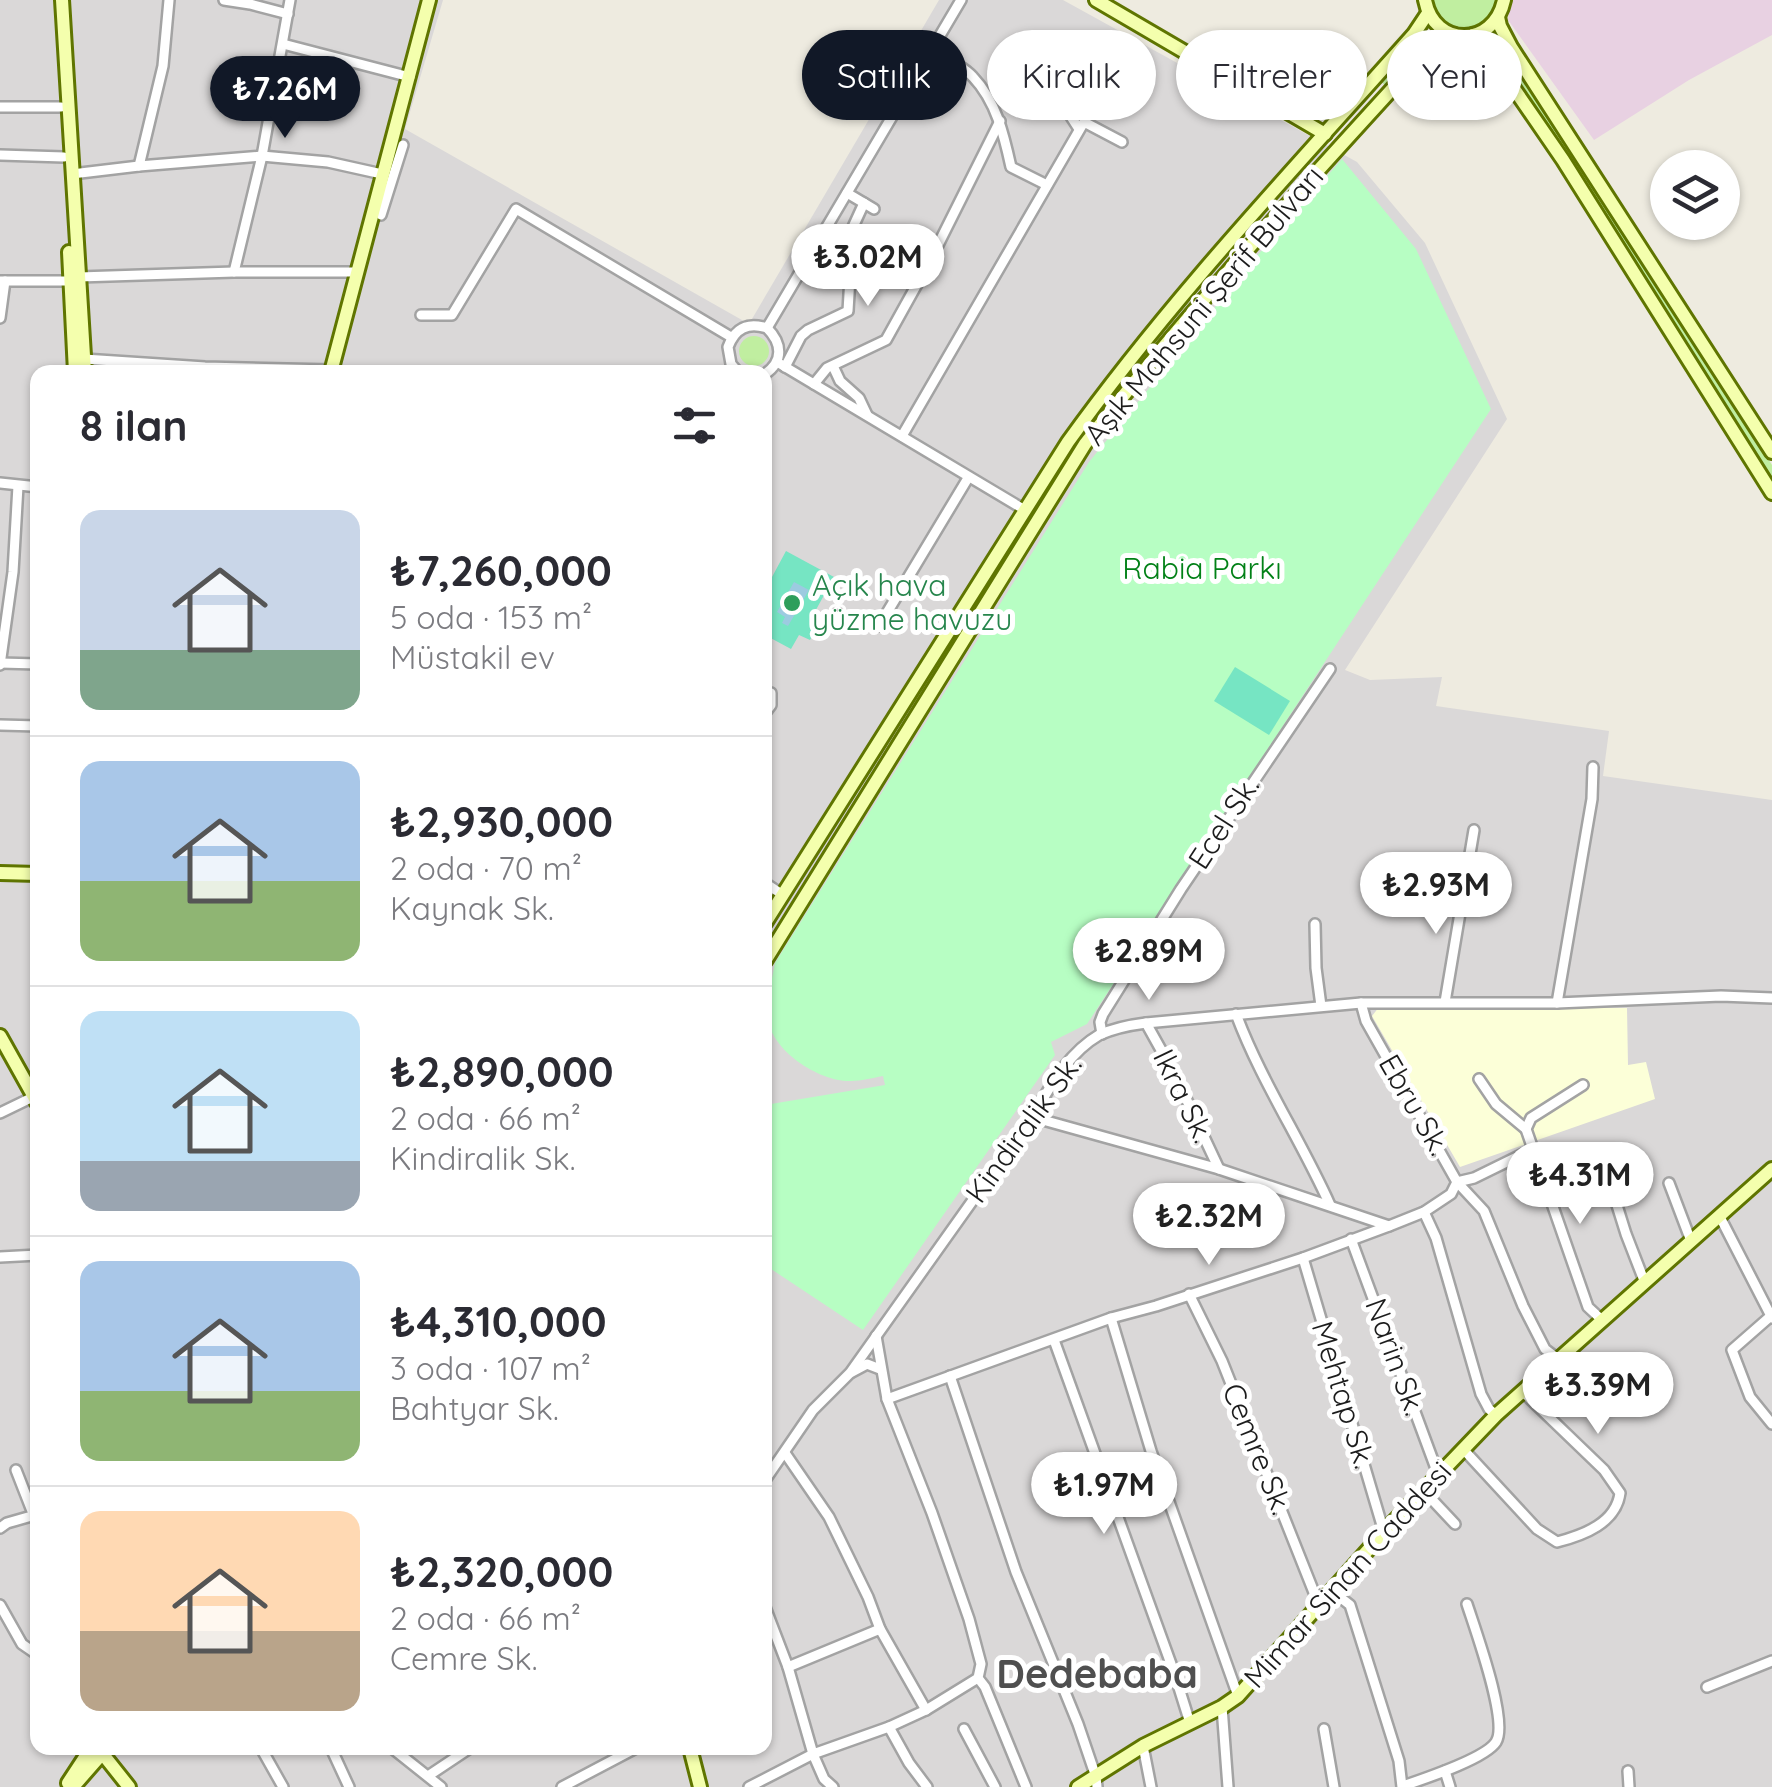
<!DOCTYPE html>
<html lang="tr">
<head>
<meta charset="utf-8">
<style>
	body { margin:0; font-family:Quicksand,sans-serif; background:#f2f2f3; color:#2b2b33; height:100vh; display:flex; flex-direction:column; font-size:38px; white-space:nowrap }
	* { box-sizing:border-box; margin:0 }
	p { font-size:32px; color:#7c7c81 }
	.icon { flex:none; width:55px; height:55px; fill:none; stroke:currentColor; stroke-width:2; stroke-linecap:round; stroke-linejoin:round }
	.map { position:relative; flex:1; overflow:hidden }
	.sheet { position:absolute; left:30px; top:365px; width:742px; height:1390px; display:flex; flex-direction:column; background:#fff; border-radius:20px; box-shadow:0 2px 8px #0004 }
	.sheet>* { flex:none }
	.top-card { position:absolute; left:802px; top:30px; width:818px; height:90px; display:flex; gap:20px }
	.tools { position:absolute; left:1650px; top:150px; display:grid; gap:20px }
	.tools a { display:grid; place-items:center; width:90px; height:90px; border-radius:50%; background:#fff; box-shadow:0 2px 8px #0004; font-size:50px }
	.price { position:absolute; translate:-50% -85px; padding:0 22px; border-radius:35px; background:#fff; color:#222; font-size:32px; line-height:65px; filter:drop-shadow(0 2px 5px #0008) }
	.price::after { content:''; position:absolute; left:50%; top:60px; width:30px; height:22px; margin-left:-15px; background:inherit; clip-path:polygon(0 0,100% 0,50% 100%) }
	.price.selected { background:#111827; color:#fff }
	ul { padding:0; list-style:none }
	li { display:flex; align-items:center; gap:30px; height:250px; padding:0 50px }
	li+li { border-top:2px solid #e1e1e2 }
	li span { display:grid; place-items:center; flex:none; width:280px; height:200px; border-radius:20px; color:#555 }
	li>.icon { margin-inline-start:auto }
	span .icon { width:120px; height:120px; fill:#fffc; stroke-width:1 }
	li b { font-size:42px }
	h2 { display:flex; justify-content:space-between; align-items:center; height:120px; padding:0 50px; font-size:42px }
	.tag { padding:0 35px; border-radius:45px; background:#fff; box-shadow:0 2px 8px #0004; font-size:35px; line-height:90px }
	.tag.selected { background:#111827; color:#fff }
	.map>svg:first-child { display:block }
</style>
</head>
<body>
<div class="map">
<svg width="1772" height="1787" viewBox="0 0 1772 1787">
	<rect width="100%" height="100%" fill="#eeebe0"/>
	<path fill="#dad8d8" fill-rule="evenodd" d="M0,0H443L405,129L749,324L939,0H1063L1357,162L1425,243L1507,419L1345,670L1370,680L1442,677L1436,706L1609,731L1603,776L1772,800V1787H0ZM38,372H765V1748H38Z"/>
	<path fill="#e8d1e2" d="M1510,0H1772V35L1689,80L1594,140L1508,20Z"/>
	<path fill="#fcffd8" d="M1379,1007L1627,1008L1628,1065L1646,1062L1655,1099L1460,1167L1372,1016Z"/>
	<g fill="#c0eea0">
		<path d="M1433,0H1496C1487,38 1442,37 1433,0Z"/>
		<path d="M1414,41L1421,48L1386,86L1379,80Z"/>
		<path d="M1507,49L1772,465V481L1498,55Z"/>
		<circle cx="754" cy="351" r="15"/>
	</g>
	<path fill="#b7fec3" d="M1342,159L1416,249L1491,409L1087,1024L1051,1042L1055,1055L863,1330L765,1265V1105L885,1085L883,1076C872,1078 861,1081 851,1081C820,1082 771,1051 768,1018C766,1001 772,980 775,963L1089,462L1255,258Z"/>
	<g fill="#76e5c3">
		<path d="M786,551L834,577L812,617L820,622L810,640L799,635L791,649L765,635V590Z"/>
		<path d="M1235,667L1290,701L1269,735L1214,701Z"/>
	</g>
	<path fill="#9ccbe0" d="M794,582L809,590L788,626L782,623L785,617L777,612Z"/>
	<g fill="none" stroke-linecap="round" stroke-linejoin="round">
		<g stroke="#a3a3a3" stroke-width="14">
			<g id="street">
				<path d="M224,0L250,4L288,14"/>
				<path d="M283,44L410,77"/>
				<path d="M931,51C944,58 962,65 973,77C996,101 1004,135 1011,167L1047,185"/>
				<path d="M0,107H61"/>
				<path d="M1084,122L1122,142"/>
				<path d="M0,155L64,157"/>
				<path d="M139,166L163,66L169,0"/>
				<path d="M72,174L139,166L262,156L328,162L382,174"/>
				<path d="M847,193L874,209"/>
				<path d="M381,215L403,145"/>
				<path d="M234,272L262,156L290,0"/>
				<path d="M0,281H71L79,277L234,272H357"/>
				<path d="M421,315H452L516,209L731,337"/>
				<path d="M0,318L5,281"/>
				<path d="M767,328L961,0"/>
				<path d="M84,359L205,367L332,370"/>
				<path d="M777,362L1025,510"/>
				<path d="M833,366L840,381L859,398L867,415"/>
				<path d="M785,367L801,336L808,330L848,311L853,227L864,203"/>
				<path d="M738,372L731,364L728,347C735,328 748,322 767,328C782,343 784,361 765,374"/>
				<path d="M814,384L827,368L886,340L931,259L1000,121"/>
				<path d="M902,436L1084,122L1100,92L1090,69L1065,55L1038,66L1079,129"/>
				<path d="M0,483L38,487"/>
				<path d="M879,626L968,478"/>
				<path d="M0,663L38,664"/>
				<path d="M0,665L13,572L18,486"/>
				<path d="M765,713L771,705V693"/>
				<path d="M0,725L38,726"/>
				<path d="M765,883L783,895"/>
				<path d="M1315,924L1316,968L1321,1006"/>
				<path d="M1445,1002L1474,830"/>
				<path d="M1361,1003L1366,1021L1457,1182L1484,1211L1523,1306L1545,1349L1558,1359"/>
				<path d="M1557,1003L1592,799L1593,767"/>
				<path d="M1236,1014C1261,1081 1301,1140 1330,1205"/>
				<path d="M1146,1023L1175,1075L1219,1169"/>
				<path d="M1102,1034L1100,1022L1103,1014L1181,889L1330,669"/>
				<path d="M1479,1079L1496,1104L1526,1129"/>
				<path d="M1583,1085L1531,1118L1526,1129L1588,1307L1603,1321"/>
				<path d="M0,1113L33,1097"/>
				<path d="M1032,1117L1219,1169L1389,1226"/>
				<path d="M1600,1151L1626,1234L1645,1283"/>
				<path d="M1669,1183L1691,1241"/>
				<path d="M1424,1212L1436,1238L1481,1394L1489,1409L1496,1415"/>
				<path d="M1720,1217L1772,1318"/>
				<path d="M1351,1239L1438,1474"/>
				<path d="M0,1257L38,1255"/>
				<path d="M1303,1258L1384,1532"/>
				<path d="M1189,1294L1222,1361L1319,1605"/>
				<path d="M1772,1315L1732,1350L1750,1397L1772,1424"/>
				<path d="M1111,1318L1151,1451L1238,1696"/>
				<path d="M876,1336L887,1399L932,1513L969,1619L981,1664L978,1678L985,1687L1026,1787"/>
				<path d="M1054,1340L1175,1675L1190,1723"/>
				<path d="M852,1372L867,1364L880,1369"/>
				<path d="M950,1376L1016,1572L1078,1724L1096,1777L1097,1787"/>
				<path d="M887,1399L1111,1318L1156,1306L1303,1258L1389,1226L1424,1212L1451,1194L1457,1182L1474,1178L1533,1149"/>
				<path d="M1463,1449L1537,1529L1557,1542C1584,1535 1616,1523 1620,1493L1604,1470L1522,1391"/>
				<path d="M785,1453L829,1517L868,1597L880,1629L926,1710"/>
				<path d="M16,1470L34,1516"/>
				<path d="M765,1480L813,1410L850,1373L1032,1117C1050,1087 1068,1053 1099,1035C1114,1028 1130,1025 1146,1023L1361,1003H1557L1721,996L1772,998"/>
				<path d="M1424,1491L1455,1524"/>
				<path d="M0,1528L7,1523L35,1515"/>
				<path d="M1332,1591L1350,1605L1399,1761L1402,1787"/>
				<path d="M0,1605L22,1644L38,1655"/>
				<path d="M765,1607L788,1667L813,1754L889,1727L926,1710L978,1678"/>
				<path d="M788,1667L880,1629"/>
				<path d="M1707,1687L1772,1661"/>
				<path d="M1222,1707L1228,1787"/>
				<path d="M889,1727L909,1763L927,1787"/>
				<path d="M964,1729L995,1787"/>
				<path d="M1324,1729L1334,1787"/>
				<path d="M1143,1746L1151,1787"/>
				<path d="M261,1748L283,1787"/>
				<path d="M331,1748L349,1787"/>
				<path d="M392,1748L441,1787"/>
				<path d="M1445,1771L1450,1787"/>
				<path d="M1628,1771L1629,1787"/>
				<path d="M428,1776L470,1748"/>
				<path d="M1403,1786C1423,1779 1485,1759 1496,1742C1509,1722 1475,1629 1467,1604"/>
				<path d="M562,1787L636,1748"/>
				<path d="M749,1787L813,1754L824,1779L833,1787"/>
			</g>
		</g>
		<g stroke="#5f7500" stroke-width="18">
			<g id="secondary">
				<path d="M62,0L85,372"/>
				<path d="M1096,0L1325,134"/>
				<path d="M1425,0C1434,48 1494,48 1504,0"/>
				<path d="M1498,17L1500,26L1511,47L1772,452"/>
				<path d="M1473,35L1484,45L1563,160L1772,493"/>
				<path d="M69,252L75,372"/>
				<path d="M331,372L429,0"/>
				<path d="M0,873L38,874"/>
				<path d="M765,923L1068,442C1172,297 1296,167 1414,34L1428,13"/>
				<path d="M765,961L1085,444C1192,307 1309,180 1426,52L1443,39L1454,35"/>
				<path d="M0,1036L38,1104"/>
				<path d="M690,1748L700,1787"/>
				<path d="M102,1753L129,1787"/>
				<path d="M68,1783L91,1748"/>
				<path d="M73,1787L107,1748"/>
				<path d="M1078,1787L1143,1746L1222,1707L1238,1696L1384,1532L1496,1415L1772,1169"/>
			</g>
		</g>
		<use href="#street" stroke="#fff" stroke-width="9"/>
		<use href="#secondary" stroke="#f4ffad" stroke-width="12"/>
	</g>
	<circle fill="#2e9e5b" stroke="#fff" stroke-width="4" cx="792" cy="603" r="10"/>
	<g text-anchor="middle" stroke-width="10" stroke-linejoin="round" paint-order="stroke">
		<g font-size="30" fill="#1c1c1c" stroke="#fff">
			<text transform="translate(1204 306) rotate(-50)" y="10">Aşık Mahsuni Şerif Bulvarı</text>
			<text transform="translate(1224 823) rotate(-57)" y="10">Ecel Sk.</text>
			<text transform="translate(1183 1096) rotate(64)" y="10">Ikra Sk.</text>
			<text transform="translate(1414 1105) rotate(60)" y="10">Ebru Sk.</text>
			<text transform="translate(1024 1129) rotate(-54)" y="10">Kindiralik Sk.</text>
			<text transform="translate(1395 1357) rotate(70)" y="10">Narin Sk.</text>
			<text transform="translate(1343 1395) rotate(73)" y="10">Mehtap Sk.</text>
			<text transform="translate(1257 1449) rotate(68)" y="10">Cemre Sk.</text>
			<text transform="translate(1348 1575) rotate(-48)" y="10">Mimar Sinan Caddesi</text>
		</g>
		<g font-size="30" fill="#028117" stroke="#fff">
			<text x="1202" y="579">Rabia Parkı</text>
		</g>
		<g font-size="30" fill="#27864d" stroke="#fff" text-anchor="start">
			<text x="812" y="596">Açık hava<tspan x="812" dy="34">yüzme havuzu</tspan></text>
		</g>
		<g font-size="40" font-weight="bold" fill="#4f4f4f" stroke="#fff">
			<text x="1097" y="1688">Dedebaba</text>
		</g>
	</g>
</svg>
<div class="tools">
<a><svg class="icon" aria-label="layers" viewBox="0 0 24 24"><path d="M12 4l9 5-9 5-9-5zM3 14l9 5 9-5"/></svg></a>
</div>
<b class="price selected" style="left:285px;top:141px">₺7.26M</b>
<b class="price" style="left:868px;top:309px">₺3.02M</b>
<b class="price" style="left:1436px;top:937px">₺2.93M</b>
<b class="price" style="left:1149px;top:1003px">₺2.89M</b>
<b class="price" style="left:1580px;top:1227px">₺4.31M</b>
<b class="price" style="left:1209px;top:1268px">₺2.32M</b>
<b class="price" style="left:1598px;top:1437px">₺3.39M</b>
<b class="price" style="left:1104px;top:1537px">₺1.97M</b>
<div class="top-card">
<a class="tag selected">Satılık</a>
<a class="tag">Kiralık</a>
<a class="tag">Filtreler</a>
<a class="tag">Yeni</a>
</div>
<section class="sheet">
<h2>8 ilan<svg class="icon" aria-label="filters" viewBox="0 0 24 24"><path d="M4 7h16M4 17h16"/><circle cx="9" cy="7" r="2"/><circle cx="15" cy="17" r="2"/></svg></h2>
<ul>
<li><span style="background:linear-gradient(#c9d6e8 70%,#7fa58c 0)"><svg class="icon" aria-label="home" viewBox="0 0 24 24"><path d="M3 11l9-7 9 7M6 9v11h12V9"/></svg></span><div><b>₺7,260,000</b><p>5 oda · 153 m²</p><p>Müstakil ev</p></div></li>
<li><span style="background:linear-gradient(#a9c7e8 60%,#8fb573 0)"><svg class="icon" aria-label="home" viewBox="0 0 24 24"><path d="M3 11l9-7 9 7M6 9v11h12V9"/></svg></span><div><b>₺2,930,000</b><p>2 oda · 70 m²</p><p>Kaynak Sk.</p></div></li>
<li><span style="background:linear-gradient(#bfe0f5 75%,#9aa5b1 0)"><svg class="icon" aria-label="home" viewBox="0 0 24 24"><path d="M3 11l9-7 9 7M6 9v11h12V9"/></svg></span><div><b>₺2,890,000</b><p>2 oda · 66 m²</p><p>Kindiralik Sk.</p></div></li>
<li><span style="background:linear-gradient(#a9c7e8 65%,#8fb573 0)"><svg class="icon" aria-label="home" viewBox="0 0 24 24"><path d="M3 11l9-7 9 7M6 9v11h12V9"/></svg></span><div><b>₺4,310,000</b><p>3 oda · 107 m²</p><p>Bahtyar Sk.</p></div></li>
<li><span style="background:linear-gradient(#ffd9b3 60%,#b9a48a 0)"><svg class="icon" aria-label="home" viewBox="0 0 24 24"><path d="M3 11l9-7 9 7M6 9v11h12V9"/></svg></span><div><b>₺2,320,000</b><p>2 oda · 66 m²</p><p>Cemre Sk.</p></div></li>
</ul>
</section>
</div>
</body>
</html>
